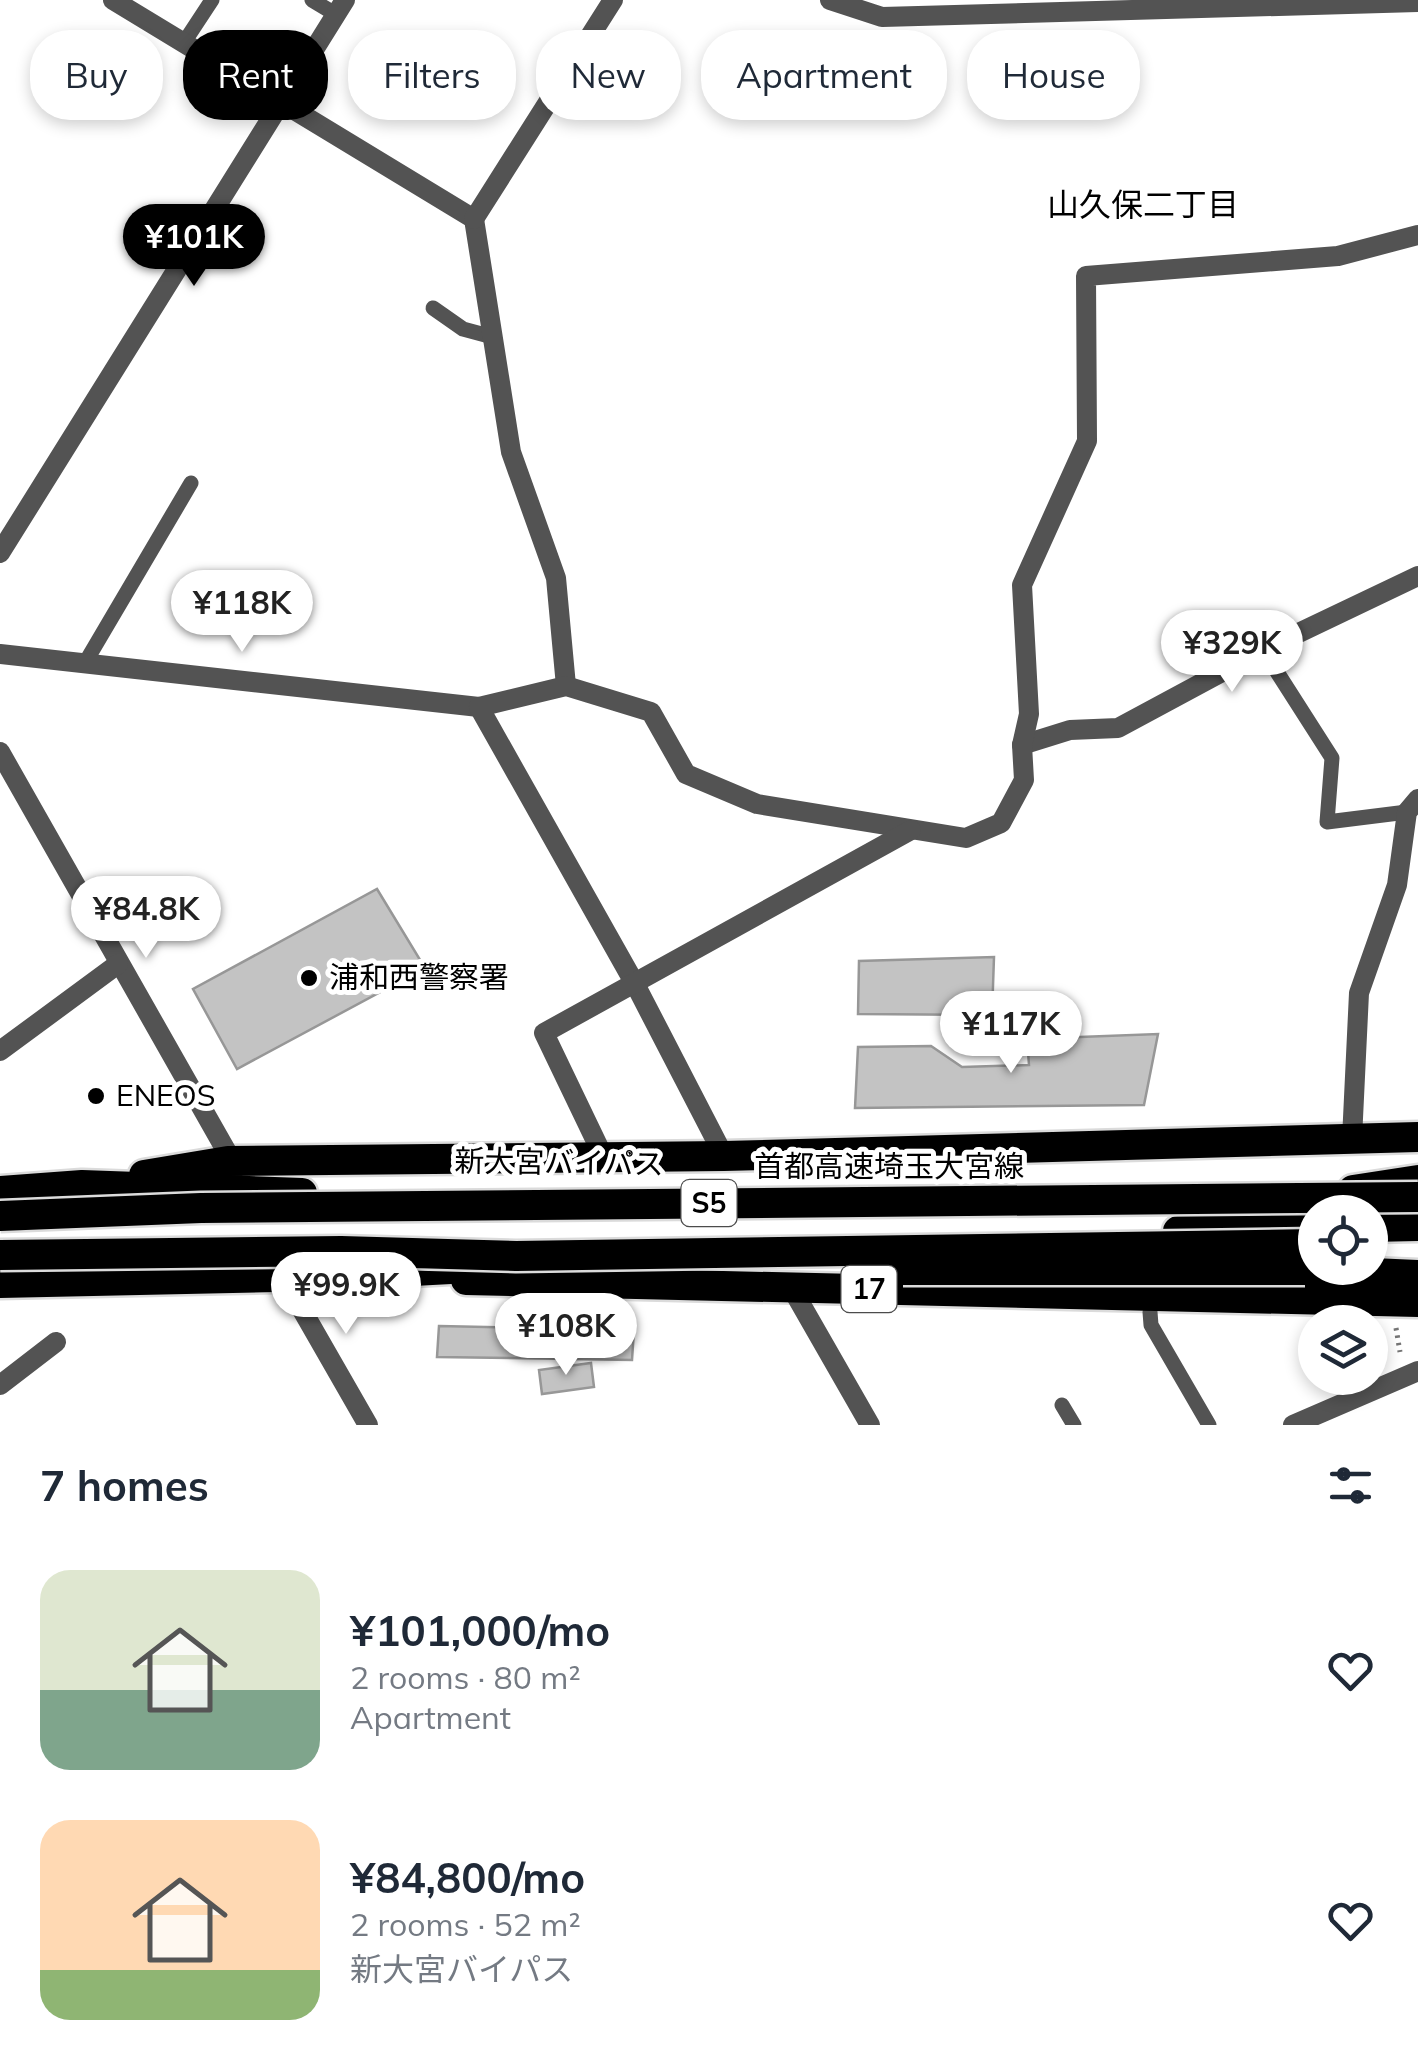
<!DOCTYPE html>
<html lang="en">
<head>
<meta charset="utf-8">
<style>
	body { margin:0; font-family:Mulish,"Noto Sans JP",sans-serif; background:#f6f6f7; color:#1f2937; height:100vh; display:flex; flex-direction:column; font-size:38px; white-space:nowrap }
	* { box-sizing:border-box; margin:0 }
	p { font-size:32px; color:#747a83 }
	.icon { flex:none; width:55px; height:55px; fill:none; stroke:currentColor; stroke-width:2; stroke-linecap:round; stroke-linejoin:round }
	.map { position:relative; height:1425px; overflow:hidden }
	.drawer { display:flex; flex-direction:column; background:#fff; flex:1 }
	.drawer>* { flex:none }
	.guide { position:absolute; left:30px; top:30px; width:1360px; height:90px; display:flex; gap:20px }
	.tools { position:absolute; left:1298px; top:1195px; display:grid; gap:20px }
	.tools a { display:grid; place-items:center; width:90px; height:90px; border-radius:50%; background:#fff; box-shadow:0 5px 15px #0003; font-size:50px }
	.price { position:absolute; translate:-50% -85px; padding:0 22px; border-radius:35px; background:#fff; color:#222; font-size:32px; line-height:65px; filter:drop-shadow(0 2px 5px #0008) }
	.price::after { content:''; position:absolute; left:50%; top:60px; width:30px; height:22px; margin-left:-15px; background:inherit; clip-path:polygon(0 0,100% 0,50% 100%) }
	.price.active { background:#000; color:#fff }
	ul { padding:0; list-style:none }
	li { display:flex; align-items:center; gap:30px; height:250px; padding:0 40px }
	li span { display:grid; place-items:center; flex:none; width:280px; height:200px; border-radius:30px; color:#555 }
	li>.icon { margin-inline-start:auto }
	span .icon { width:120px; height:120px; fill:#fffc; stroke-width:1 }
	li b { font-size:42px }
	h2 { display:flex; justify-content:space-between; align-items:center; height:120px; padding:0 40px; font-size:42px }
	.pill { padding:0 35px; border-radius:40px; background:#fff; box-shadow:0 5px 15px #0003; font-size:35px; line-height:90px }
	.pill.active { background:#000; color:#fff }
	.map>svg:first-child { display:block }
</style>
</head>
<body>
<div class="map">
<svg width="1418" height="1425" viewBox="0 0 1418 1425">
	<rect width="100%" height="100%" fill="#fff"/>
	<g fill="#c3c3c3" stroke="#979797" stroke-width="2.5">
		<path d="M377,889L425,968L237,1069L193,989Z"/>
		<path d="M994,957L992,1015L858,1014L859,961Z"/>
		<path d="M1158,1034L1144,1105L855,1108L858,1047L931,1046L962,1067L1029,1065L1027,1039Z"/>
		<path d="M439,1326L634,1330L632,1360L437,1357Z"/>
		<path d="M591,1363L594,1387L542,1394L539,1370Z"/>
	</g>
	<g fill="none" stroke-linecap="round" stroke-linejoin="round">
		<g stroke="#dbdbdb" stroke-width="35">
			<g id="highway">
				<path d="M144,1175L228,1161L724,1156L1418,1137"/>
				<path d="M1353,1190L1418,1180"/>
				<path d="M0,1191L82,1185L302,1193"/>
				<path d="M1370,1227L1418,1226"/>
				<path d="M1178,1231L1315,1228"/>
				<path d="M1305,1270L1418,1275"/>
				<path d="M466,1280L1418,1302"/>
				<path d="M0,1283L320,1276L488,1267"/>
			</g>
		</g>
		<path stroke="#757575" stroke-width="5" stroke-dasharray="2.5 5" stroke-linecap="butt" d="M1396,1328L1400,1352"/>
		<g stroke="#535353" stroke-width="15">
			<path d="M312,0L337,15"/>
			<path d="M185,41L212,0"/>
			<path d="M433,308L463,329L489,336"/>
			<path d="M1263,650L1332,758L1327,822L1407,812"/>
			<path d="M85,663L191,483"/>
			<path d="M1150,1312L1151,1325L1209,1425"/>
			<path d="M1062,1405L1074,1425"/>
		</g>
		<g stroke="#535353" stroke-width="20">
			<path d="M113,0L474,219L511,452L556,578L566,686"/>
			<path d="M830,0L882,17L1418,2"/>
			<path d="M474,219L613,0"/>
			<path d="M0,553L345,0"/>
			<path d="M0,654L479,707"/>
			<path d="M1022,745L1070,730L1118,728L1263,650L1418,576"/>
			<path d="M0,752L236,1168"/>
			<path d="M0,1051L118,964"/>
			<path d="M1352,1139L1359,993L1397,885L1407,812L1418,799"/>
			<path d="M724,1156L635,984L479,707L566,686L651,712L686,774L757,804L966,838L1001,823L1024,780L1022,745L1029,714L1022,585L1087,441L1086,276L1338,256L1418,235"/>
			<path d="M604,1158L544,1033L911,830"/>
			<path d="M282,1275L368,1425"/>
			<path d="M791,1287L870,1425"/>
			<path d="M0,1385L56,1342"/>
			<path d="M1293,1425L1418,1371"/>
		</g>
		<use href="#highway" stroke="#000" stroke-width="30"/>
		<g stroke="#dbdbdb" stroke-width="35" stroke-linecap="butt">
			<g id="highway-bridge">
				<path d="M0,1216L201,1208L1418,1197"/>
				<path d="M0,1255L341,1251L516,1256L1315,1244"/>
				<path d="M903,1270H1305"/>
			</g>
		</g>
		<use href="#highway-bridge" stroke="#000" stroke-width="30"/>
	</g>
	<g fill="#000" stroke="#fff" stroke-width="4">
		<circle cx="309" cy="978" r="10"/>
		<circle cx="96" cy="1096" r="10"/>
	</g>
	<g text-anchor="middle" stroke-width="10" stroke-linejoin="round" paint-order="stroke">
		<g fill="#fff" stroke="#4c4c4c" stroke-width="2.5">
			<rect x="681.5" y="1180" width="55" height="46" rx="8"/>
			<rect x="841.5" y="1266" width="55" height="46" rx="8"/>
		</g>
		<g font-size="28" font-weight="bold" fill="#000">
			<text x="709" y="1213">S5</text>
			<text x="869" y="1299">17</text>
		</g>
		<g font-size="30" fill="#000" stroke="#fff" text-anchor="start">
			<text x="329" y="988">浦和西警察署</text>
			<text x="116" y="1106">ENEOS</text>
		</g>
		<g font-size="30" fill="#000" stroke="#fff">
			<text transform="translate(559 1163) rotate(1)" y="10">新大宮バイパス</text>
			<text x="889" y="1177">首都高速埼玉大宮線</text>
		</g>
		<g font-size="32" fill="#000" stroke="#fff">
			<text x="1143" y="216">山久保二丁目</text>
		</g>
	</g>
</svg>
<div class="tools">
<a><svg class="icon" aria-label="locate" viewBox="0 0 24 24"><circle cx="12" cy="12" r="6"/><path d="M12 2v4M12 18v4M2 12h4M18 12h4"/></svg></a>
<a><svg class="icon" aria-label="layers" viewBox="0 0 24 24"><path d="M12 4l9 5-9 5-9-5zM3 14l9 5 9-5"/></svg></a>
</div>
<b class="price active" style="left:194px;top:289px">¥101K</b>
<b class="price" style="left:242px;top:655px">¥118K</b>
<b class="price" style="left:1232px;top:695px">¥329K</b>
<b class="price" style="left:146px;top:961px">¥84.8K</b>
<b class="price" style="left:1011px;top:1076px">¥117K</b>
<b class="price" style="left:346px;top:1337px">¥99.9K</b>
<b class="price" style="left:566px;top:1378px">¥108K</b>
<div class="guide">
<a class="pill">Buy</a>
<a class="pill active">Rent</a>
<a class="pill">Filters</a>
<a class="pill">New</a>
<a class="pill">Apartment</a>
<a class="pill">House</a>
</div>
</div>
<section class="drawer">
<h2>7 homes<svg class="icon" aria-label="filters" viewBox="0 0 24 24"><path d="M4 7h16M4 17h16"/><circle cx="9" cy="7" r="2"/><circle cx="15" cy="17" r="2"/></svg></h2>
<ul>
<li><span style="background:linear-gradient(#dfe7d0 60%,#7fa58c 0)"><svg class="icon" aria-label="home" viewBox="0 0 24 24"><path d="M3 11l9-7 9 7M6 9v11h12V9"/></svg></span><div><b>¥101,000/mo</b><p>2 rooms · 80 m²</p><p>Apartment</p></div><svg class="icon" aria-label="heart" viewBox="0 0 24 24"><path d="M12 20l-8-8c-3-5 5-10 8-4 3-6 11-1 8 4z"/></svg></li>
<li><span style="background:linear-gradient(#ffd9b3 75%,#8fb573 0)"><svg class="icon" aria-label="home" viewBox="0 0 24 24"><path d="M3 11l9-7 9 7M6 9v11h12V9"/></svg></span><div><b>¥84,800/mo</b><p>2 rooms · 52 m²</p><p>新大宮バイパス</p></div><svg class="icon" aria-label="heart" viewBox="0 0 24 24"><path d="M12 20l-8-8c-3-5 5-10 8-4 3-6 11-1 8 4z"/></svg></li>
</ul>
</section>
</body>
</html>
